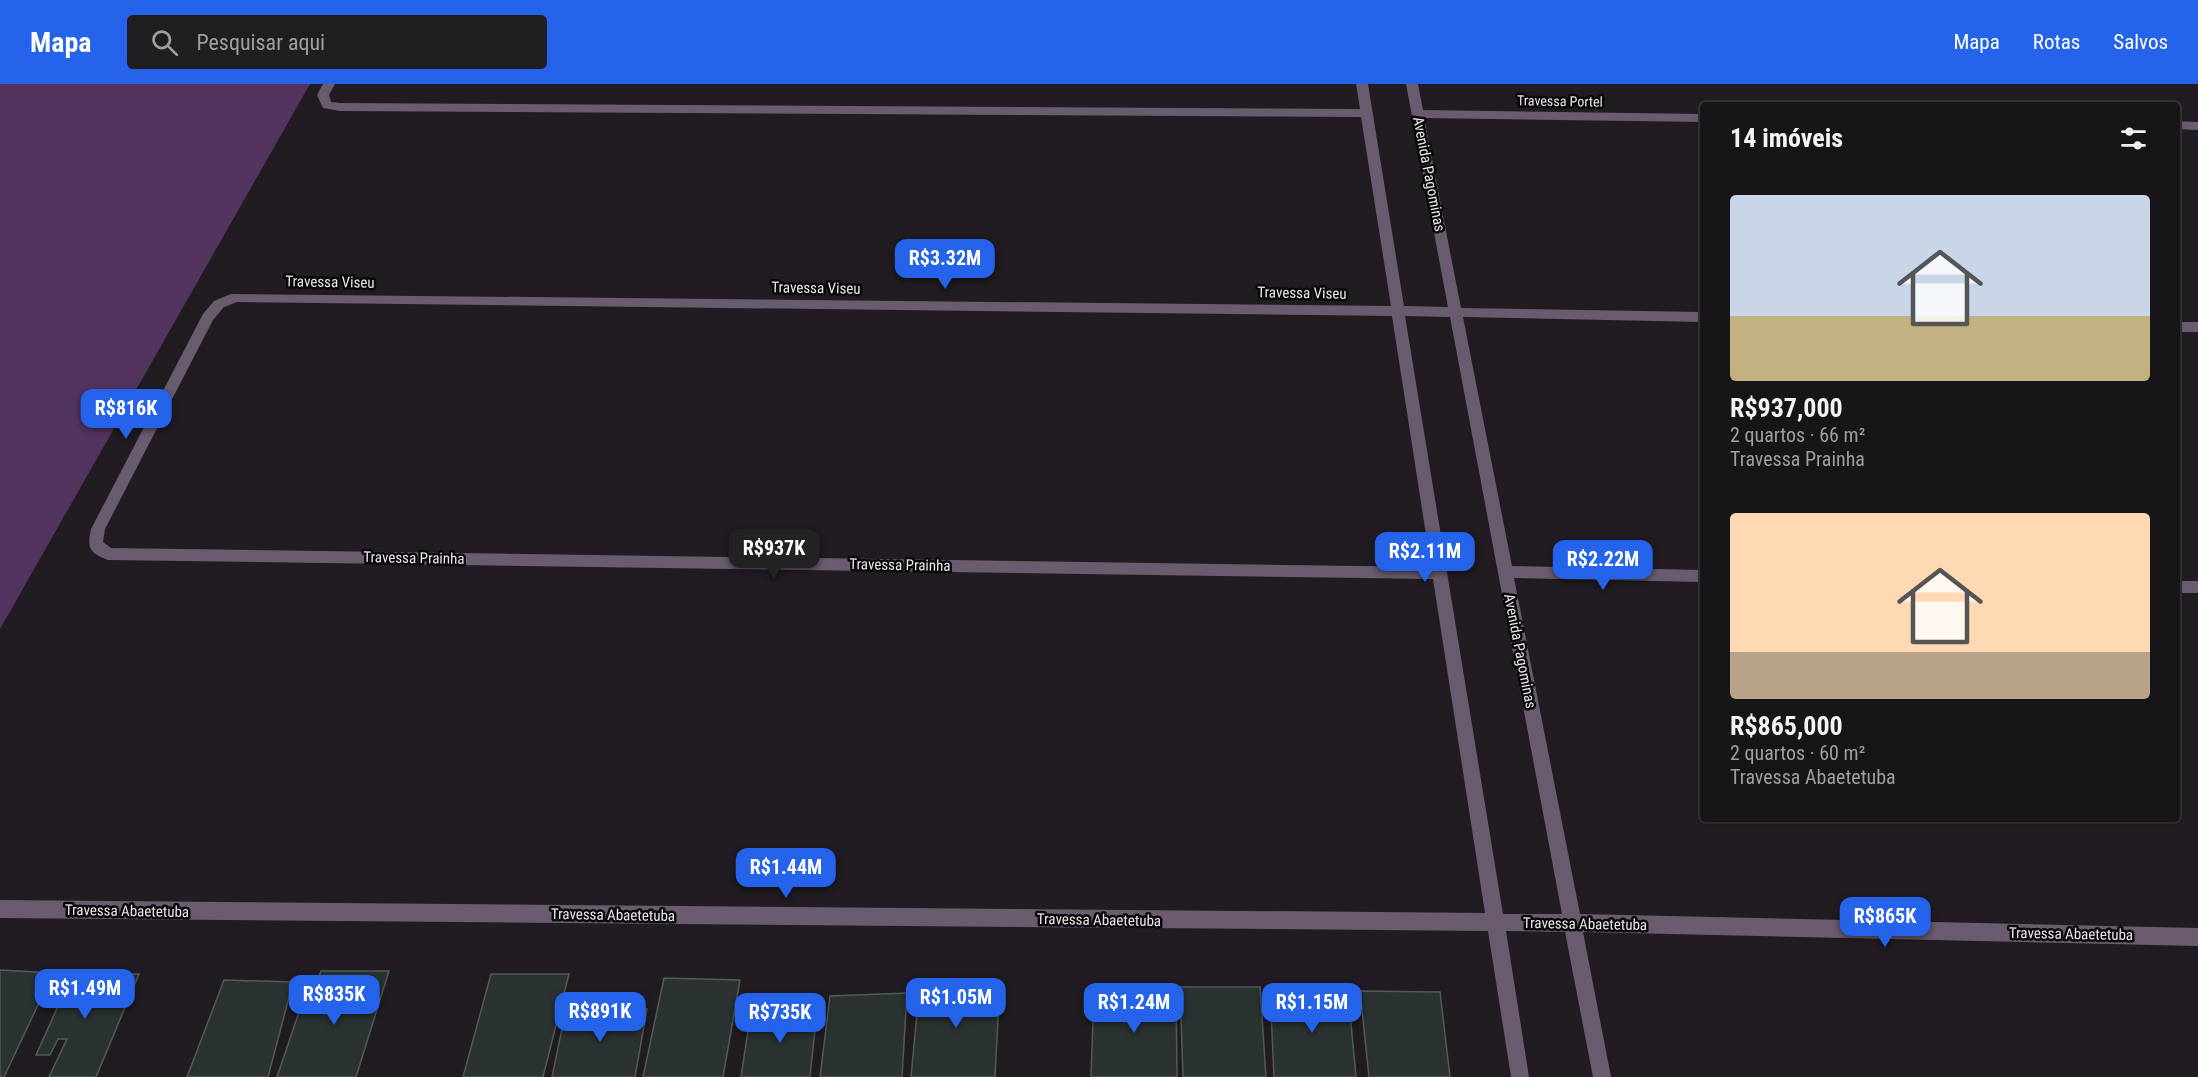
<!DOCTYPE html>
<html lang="pt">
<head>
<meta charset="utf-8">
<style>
	body { margin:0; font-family:"Roboto Condensed",sans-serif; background:#211e22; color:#f1f3f6; height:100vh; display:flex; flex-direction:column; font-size:22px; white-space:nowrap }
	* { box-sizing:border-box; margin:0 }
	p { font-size:20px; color:#9f9fa2 }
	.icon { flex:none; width:33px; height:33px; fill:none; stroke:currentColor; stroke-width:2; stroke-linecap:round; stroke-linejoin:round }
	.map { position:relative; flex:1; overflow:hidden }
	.side { position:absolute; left:1700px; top:18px; width:480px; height:720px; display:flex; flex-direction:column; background:#181519; border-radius:6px; box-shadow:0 2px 4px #0004,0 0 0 2px #363438 }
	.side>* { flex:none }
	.price { position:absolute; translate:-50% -51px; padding:0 14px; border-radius:12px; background:#2563eb; color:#fff; font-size:20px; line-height:39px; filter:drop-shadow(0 2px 3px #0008) }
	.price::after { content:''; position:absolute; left:50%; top:36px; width:18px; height:14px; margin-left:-9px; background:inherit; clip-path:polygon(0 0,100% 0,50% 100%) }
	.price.current { background:#222; color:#fff }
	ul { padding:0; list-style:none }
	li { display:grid; align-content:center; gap:12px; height:318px; padding:0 30px }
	li span { display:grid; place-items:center; height:186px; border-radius:6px; color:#555 }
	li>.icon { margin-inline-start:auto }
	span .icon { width:108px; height:108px; fill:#fffc; stroke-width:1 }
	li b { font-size:26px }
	h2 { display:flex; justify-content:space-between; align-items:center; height:72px; padding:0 30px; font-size:26px }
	header { display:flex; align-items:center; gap:36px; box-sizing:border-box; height:84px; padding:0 30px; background:#2563eb; color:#fff }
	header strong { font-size:28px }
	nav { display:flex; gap:33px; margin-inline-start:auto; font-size:21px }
	.search { width:420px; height:54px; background:#211e22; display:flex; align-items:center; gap:15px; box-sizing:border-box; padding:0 21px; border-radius:6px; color:#9f9fa2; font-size:22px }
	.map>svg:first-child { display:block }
</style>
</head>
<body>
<header>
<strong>Mapa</strong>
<div class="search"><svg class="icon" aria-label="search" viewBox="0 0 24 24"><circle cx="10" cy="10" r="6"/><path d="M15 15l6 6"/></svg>Pesquisar aqui</div>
<nav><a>Mapa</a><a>Rotas</a><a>Salvos</a></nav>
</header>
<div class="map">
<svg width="2198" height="993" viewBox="0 0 2198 993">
	<rect width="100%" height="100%" fill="#201c21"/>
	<path fill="#53345f" d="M0,0H310L0,545Z"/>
	<g fill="#2a3332" stroke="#525b5a" stroke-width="1.5">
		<path d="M0,886L53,889L4,993H0Z"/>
		<path d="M321,887H389L356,993H277L300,925L310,917Z"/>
		<path d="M56,889L139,890L96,993H49L67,955H58L50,971H36L59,920L43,919Z"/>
		<path d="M491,890H569L543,993H463Z"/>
		<path d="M664,894L740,896L723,993H643Z"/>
		<path d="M224,896L293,898L268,993H187Z"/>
		<path d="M920,897H1000L995,993H911Z"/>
		<path d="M1180,903H1260L1266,993H1183Z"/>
		<path d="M1270,905L1348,907L1356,993H1274Z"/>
		<path d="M1094,906L1176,908L1177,993H1091Z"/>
		<path d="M1360,907L1440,908L1450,993H1369Z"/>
		<path d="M907,909L902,993H820L830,912Z"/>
		<path d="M566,925H647L635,993H552Z"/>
		<path d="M751,927H817L810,993H741Z"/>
	</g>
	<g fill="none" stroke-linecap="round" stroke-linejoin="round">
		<g fill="#6a5b6f" fill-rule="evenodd">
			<path d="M323,0H335L329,11L331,18L340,19L1360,25L1356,0H1368L1404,222L1448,223L1406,0H1418L1423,26L1702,30V38L1424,34L1461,224L1702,228V238L1463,233L1512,482L1702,486V498L1514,494L1580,830L2198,844V862L1583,848L1611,993H1593L1565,848L1506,847L1529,993H1511L1488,847L0,834V816L1485,829L1433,495L108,476C89,469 87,464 91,445L203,230L214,217L231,210L1391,222L1361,33L340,27L323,24L317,11ZM237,218L1392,232L1431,483L111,464L103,458L105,445L213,236L224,223ZM1405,232L1450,233L1562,830H1503Z"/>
			<path d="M2176,37L2198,38V46L2176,45Z"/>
			<rect x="2176" y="238" width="22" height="10"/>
			<rect x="2176" y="497" width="22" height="12"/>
		</g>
	</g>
	<g text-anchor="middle" stroke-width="5" stroke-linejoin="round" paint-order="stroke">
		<g font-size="14" fill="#e9e7ea" stroke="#090709">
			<text transform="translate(1560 17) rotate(1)" y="5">Travessa Portel</text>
		</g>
		<g font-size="15" fill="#e9e7ea" stroke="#090709">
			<text transform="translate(1429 90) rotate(79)" y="5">Avenida Pagominas</text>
			<text transform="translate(330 198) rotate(1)" y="5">Travessa Viseu</text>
			<text transform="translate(816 204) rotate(1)" y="5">Travessa Viseu</text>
			<text transform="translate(1302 209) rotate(1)" y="5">Travessa Viseu</text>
			<text transform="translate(414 474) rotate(1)" y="5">Travessa Prainha</text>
			<text transform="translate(900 481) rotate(1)" y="5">Travessa Prainha</text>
			<text transform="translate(1520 567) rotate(79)" y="5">Avenida Pagominas</text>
			<text transform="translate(127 827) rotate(1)" y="5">Travessa Abaetetuba</text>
			<text transform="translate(613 831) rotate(1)" y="5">Travessa Abaetetuba</text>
			<text transform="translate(1099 836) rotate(1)" y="5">Travessa Abaetetuba</text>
			<text transform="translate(1585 840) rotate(1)" y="5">Travessa Abaetetuba</text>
			<text transform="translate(2071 850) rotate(1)" y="5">Travessa Abaetetuba</text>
		</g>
	</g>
</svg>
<b class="price" style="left:945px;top:206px">R$3.32M</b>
<b class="price" style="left:126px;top:356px">R$816K</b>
<b class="price current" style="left:774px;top:496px">R$937K</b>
<b class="price" style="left:1425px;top:499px">R$2.11M</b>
<b class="price" style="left:1603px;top:507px">R$2.22M</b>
<b class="price" style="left:786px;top:815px">R$1.44M</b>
<b class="price" style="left:1885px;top:864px">R$865K</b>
<b class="price" style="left:85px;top:936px">R$1.49M</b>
<b class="price" style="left:334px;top:942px">R$835K</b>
<b class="price" style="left:956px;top:945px">R$1.05M</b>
<b class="price" style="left:1134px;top:950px">R$1.24M</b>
<b class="price" style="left:1312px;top:950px">R$1.15M</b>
<b class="price" style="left:600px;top:959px">R$891K</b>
<b class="price" style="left:780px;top:960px">R$735K</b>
<section class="side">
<h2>14 imóveis<svg class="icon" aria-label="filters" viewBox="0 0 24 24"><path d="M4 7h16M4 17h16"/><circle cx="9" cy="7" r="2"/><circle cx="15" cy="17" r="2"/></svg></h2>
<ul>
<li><span style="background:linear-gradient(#c9d6e8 65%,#c2b280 0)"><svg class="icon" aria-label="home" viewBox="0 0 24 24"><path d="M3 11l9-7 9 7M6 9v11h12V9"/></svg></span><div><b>R$937,000</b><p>2 quartos · 66 m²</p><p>Travessa Prainha</p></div></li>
<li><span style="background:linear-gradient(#ffd9b3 75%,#b9a48a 0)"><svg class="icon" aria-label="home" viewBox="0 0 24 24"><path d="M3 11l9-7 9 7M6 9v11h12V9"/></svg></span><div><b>R$865,000</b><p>2 quartos · 60 m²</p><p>Travessa Abaetetuba</p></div></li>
</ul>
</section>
</div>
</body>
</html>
